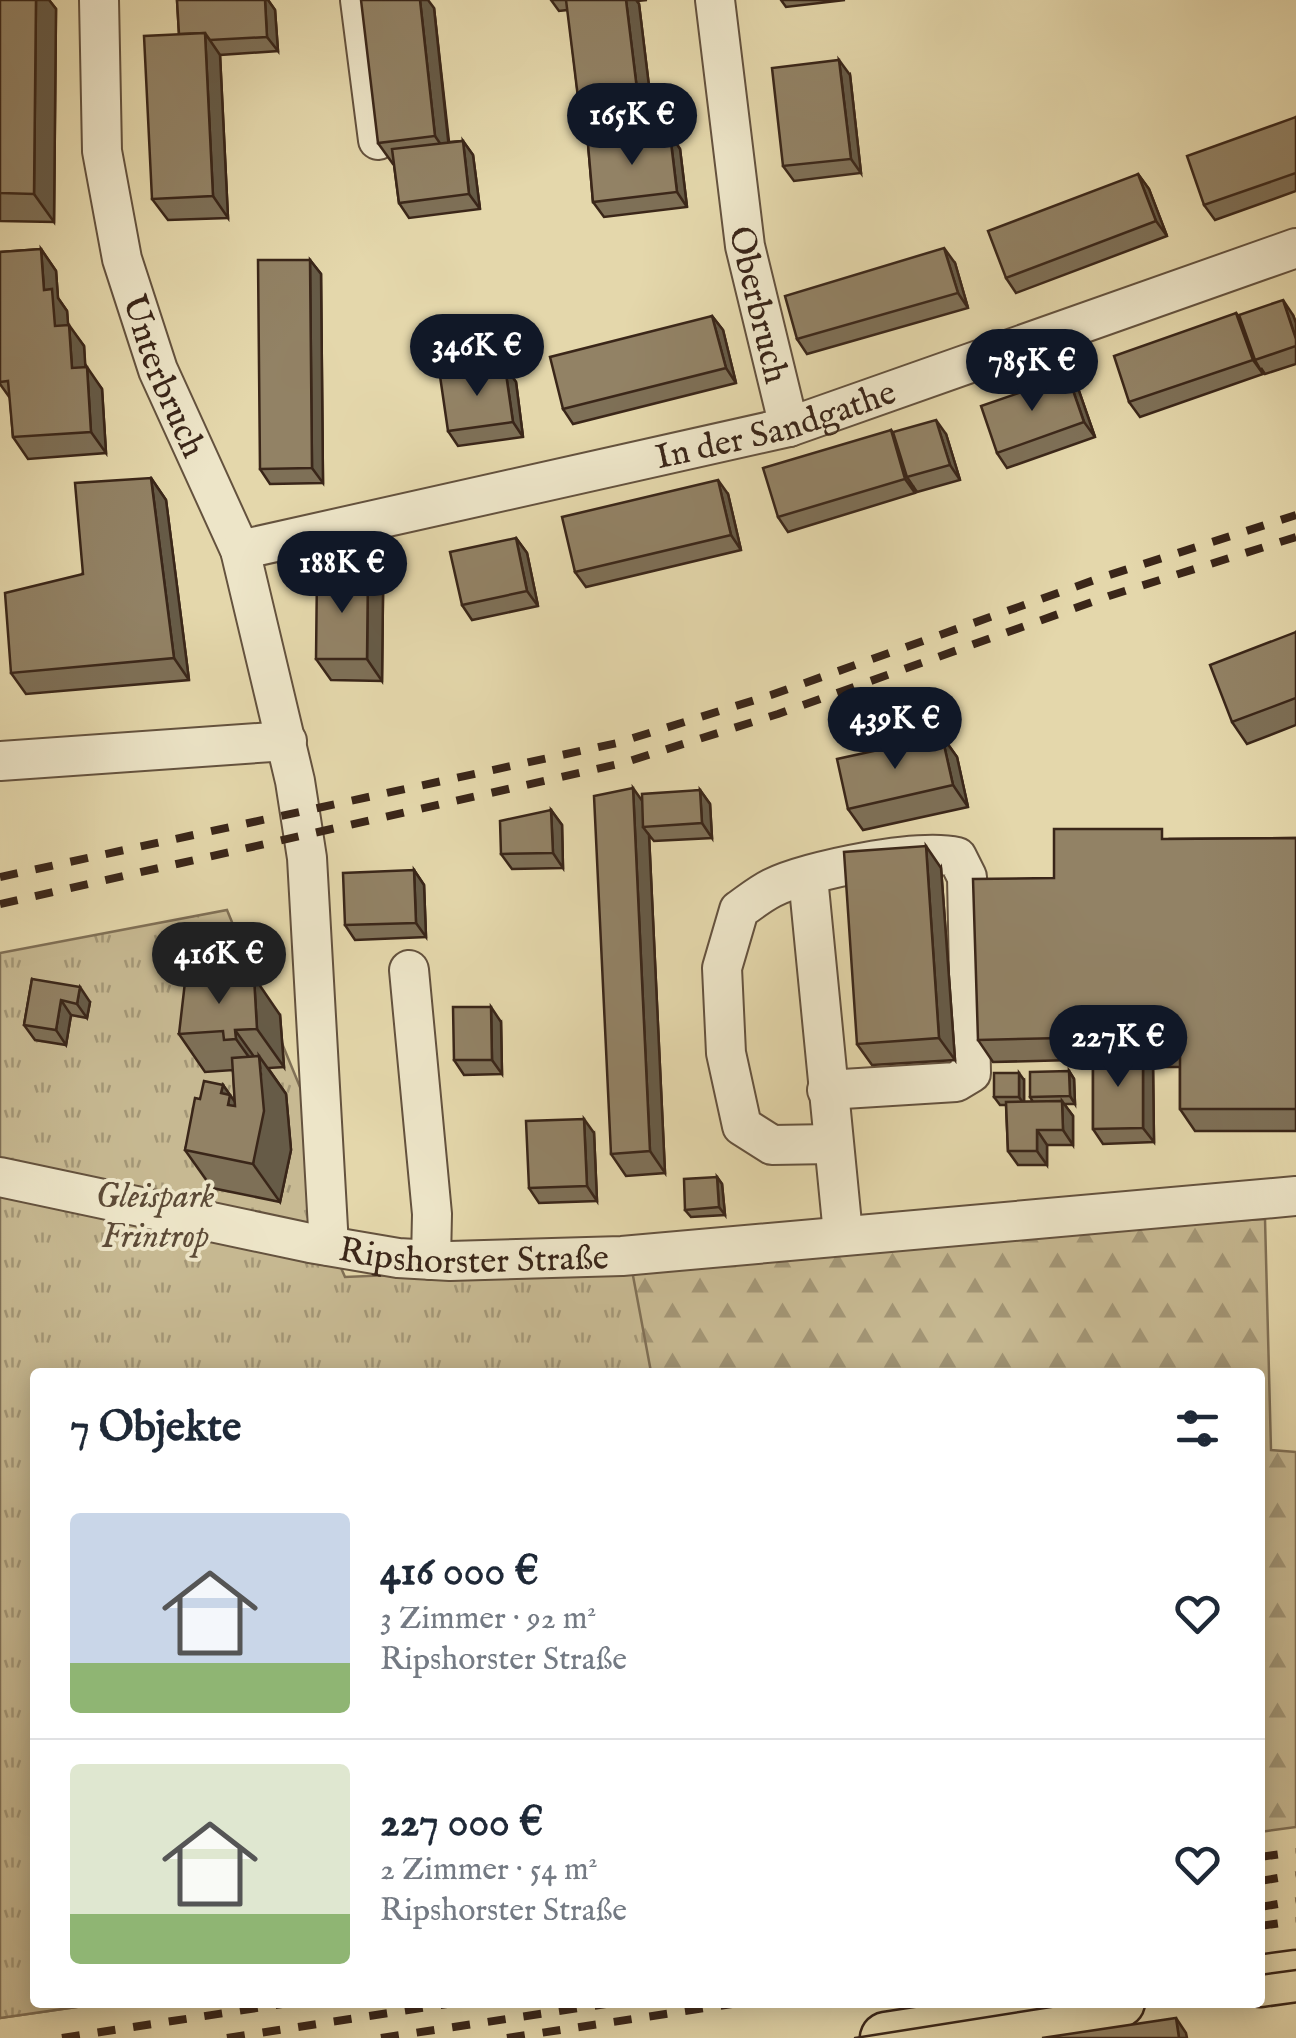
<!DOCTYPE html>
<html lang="de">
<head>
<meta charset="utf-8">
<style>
	body { margin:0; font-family:"IM FELL English",serif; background:#f2f2f3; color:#1f2937; height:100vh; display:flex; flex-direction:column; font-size:38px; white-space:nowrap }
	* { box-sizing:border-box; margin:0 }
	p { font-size:32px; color:#747a83 }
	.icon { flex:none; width:55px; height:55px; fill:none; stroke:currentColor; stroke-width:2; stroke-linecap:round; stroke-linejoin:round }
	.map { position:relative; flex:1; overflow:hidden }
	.details { position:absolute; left:30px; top:1368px; width:1235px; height:640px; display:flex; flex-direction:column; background:#fff; border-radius:10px; box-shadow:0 5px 25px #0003 }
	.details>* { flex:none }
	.price { position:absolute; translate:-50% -85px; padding:0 22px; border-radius:35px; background:#111827; color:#fff; font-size:32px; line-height:65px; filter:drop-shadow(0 2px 5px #0008) }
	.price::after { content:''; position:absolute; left:50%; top:60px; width:30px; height:22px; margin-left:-15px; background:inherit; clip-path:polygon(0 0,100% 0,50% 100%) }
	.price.on { background:#222; color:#fff }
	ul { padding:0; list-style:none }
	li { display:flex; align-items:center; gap:30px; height:250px; padding:0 40px }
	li+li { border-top:2px solid #e0e1e3 }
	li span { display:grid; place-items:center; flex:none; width:280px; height:200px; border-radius:10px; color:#555 }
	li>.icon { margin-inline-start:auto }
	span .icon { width:120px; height:120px; fill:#fffc; stroke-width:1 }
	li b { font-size:42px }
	h2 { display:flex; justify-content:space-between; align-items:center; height:120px; padding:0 40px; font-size:42px }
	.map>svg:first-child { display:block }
</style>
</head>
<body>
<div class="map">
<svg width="1296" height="2038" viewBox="0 0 1296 2038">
	<defs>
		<pattern id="forest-firs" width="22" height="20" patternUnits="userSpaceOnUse" patternTransform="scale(2.5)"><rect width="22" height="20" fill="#c7b992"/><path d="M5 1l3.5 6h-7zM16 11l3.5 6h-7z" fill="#a39676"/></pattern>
		<pattern id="park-tufts" width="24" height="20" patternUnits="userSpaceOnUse" patternTransform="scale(2.5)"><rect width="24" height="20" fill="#c7b992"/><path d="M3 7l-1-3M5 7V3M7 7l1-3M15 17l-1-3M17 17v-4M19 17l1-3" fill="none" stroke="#a39676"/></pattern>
	</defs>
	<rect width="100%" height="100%" fill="#e4d7ab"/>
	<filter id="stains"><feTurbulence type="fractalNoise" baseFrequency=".002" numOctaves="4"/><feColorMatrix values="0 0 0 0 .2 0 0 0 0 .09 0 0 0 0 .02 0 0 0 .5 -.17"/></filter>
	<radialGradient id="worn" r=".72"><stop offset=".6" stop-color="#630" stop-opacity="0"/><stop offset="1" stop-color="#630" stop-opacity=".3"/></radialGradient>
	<path fill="url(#forest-firs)" stroke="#807056" stroke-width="2.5" d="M0,1208L345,1278L631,1265L849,1243L1265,1219L1271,1450L1296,1452V1827L1260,1832V1372H35V2002L104,2003L0,2018Z"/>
	<path fill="url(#park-tufts)" stroke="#807056" stroke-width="2.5" d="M227,910L307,1104V1190L345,1277L631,1265L651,1372H35V2002L104,2003L0,2018V953Z"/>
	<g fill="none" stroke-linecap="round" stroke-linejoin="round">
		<g stroke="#64523e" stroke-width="42">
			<g id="minor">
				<path id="s1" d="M99,0L102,151L122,259L158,370L240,550L295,781L307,858L329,1246"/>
				<path d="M360,0L378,140"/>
				<path id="s2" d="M715,0L745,246L789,427"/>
				<path id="s3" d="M240,550L789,427L1296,248"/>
				<path d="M0,761L287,741"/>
				<path d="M808,877L843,1234"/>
				<path d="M409,970L432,1214L431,1260"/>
				<path d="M827,1090L956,1082L971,1073L967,877L957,857C918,848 808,870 772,888C760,894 749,903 739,910L722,968L726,1053L742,1126L772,1145L832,1144"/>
				<path id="s4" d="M0,1177L310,1243L398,1258L450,1261L622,1256L1296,1196"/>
			</g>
		</g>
		<g stroke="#3a2619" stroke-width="55">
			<g id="major">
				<path d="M1260,1981L1296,1976"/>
				<path d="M886,2038L1119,2002"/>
			</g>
		</g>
		<use href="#minor" stroke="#ede5c8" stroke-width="38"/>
		<use href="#major" stroke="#e4d7ab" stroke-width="50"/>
		<g stroke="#3a2619" stroke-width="2.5">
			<path d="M1260,1975L1296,1970"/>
			<path d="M855,2038L1083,2002"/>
		</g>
		<g stroke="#3a2619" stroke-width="8" stroke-dasharray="18 18" stroke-linecap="butt">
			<path d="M0,877L617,743L771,695L1100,578L1296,515"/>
			<path d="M0,904L623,763L778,714L1109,596L1296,537"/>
			<path d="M1260,1857L1296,1852"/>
			<path d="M1260,1881L1296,1875"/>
			<path d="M1260,1907L1296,1901"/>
			<path d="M1260,1926L1296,1921"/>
			<path d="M62,2038L296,2002"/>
			<path d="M227,2038L460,2002"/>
			<path d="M381,2038L619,2002"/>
			<path d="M507,2038L745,2002"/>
		</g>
	</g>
	<g fill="#7e7057" stroke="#3a2619" stroke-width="2.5">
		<path d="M0,0H49L56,9L54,222L0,221Z"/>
		<path d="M177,0H268L275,10L278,51L220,55L228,218L168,220L152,199L179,34Z"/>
		<path d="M551,0H647L637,1L639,4L655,136L670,134L680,149L687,207L604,217L593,202L588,144L583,138L568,10L559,11Z"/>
		<path d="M781,0H845L786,7Z"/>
		<path d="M434,8L449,142L463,141L473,155L480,209L409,218L399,203L394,164H393L378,143Z"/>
		<path d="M850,75L861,173L794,181L783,166Z"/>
		<path d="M1296,117V191L1215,220L1204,205Z"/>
		<path d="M1138,174L1149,189L1167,236L1016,293L1006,278Z"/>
		<path d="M41,249L56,271L58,298L67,311L68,325L84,346L85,367L102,389L106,453L28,459L13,437L10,398L0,384V252Z"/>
		<path d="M310,260L321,274L323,483L270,484L260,469Z"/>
		<path d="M955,263L968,308L807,354L797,339Z"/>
		<path d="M1236,313L1241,320L1293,315L1296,323V364L1265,374L1261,368L1263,374L1140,417L1129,402Z"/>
		<path d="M712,316L723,330L736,383L573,424L563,409Z"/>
		<path d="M505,367L516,382L523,437L458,446L448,431Z"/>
		<path d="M1079,391L1095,437L1007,468L997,453Z"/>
		<path d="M891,430L894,436L946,434L960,480L917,492L913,486L915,493L788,532L778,517Z"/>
		<path d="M151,478L166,500L189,680L26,694L11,673Z"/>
		<path d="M728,494L741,550L586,587L575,572Z"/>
		<path d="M516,538L527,553L538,606L472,620L462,605Z"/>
		<path d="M383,594L382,681L331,680L316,659Z"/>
		<path d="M1296,632V725L1247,744L1232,722Z"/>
		<path d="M942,736L957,757L968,807L863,830L848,809Z"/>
		<path d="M700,790L710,804L712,838L654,841L649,835L665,1173L626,1176L611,1154L642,801Z"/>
		<path d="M551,810L562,825L563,868L512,869L501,854Z"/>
		<path d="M1296,838V1131H1195L1180,1109V1067H1153L1154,1142L1103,1144L1093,1129V1067H1078L1073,1060L993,1062L978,1040L1054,878L1169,839Z"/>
		<path d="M941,868L955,1060L872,1065L857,1044Z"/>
		<path d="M414,870L424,885L426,937L355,940L345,925Z"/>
		<path d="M32,979L90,1002L87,1018L71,1015L66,1045L35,1040L24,1025Z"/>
		<path d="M280,1015L284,1067L268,1068L286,1094L291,1150L280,1202L212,1188L185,1150L200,1099L223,1085L235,1103L233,1070L205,1072L179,1034Z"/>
		<path d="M501,1022L502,1074L464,1075L454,1060Z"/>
		<path d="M1069,1071L1074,1079L1075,1104H1064L1073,1116V1145H1047V1165H1018L1008,1151L1006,1105H1000L994,1097L1024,1080V1102H1033L1030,1097Z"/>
		<path d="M594,1133L597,1201L539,1203L529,1188Z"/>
		<path d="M717,1177L722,1184L725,1215L691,1217L685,1210Z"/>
	</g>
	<g fill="#665b47" stroke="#3a2619" stroke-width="2.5">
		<path d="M36,0H49L56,9L54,222L34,194Z"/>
		<path d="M265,0H268L275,10L278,51L267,37Z"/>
		<path d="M420,0H428L434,8L450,158L435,136Z"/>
		<path d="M626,0H636L639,4L657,152L642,130Z"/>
		<path d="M205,33L220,55L228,218L213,196Z"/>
		<path d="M839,60L850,75L861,173L851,159Z"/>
		<path d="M670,134L680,149L687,207L677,192Z"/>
		<path d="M463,141L473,155L480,209L469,194Z"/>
		<path d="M1138,174L1149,189L1167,236L1156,221Z"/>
		<path d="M944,248L955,263L968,308L958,293Z"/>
		<path d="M41,249L56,271L58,298L67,311L70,347L55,326L44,290Z"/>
		<path d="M310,260L321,274L323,483L312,468Z"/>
		<path d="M1283,300L1293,315L1296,323V339Z"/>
		<path d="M1236,313L1247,328L1255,360L1263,374L1253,360Z"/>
		<path d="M712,316L723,330L736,383L726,368Z"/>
		<path d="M69,325L84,346L87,390L72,368Z"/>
		<path d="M87,367L102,389L106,453L91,432Z"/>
		<path d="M505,367L516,382L523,437L513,422Z"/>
		<path d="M1068,376L1079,391L1095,437L1084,422Z"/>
		<path d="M936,420L946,434L960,480L950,465Z"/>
		<path d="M891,430L901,445L907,477L913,486L915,493L905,479Z"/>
		<path d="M151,478L166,500L189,680L174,658Z"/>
		<path d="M718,480L728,494L741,550L731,535Z"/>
		<path d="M516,538L527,553L538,606L527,591Z"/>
		<path d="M368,572L383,594L382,681L367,659Z"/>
		<path d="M942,736L957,757L968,807L953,785Z"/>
		<path d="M633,788L648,809L643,827L649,835L665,1173L650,1151Z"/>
		<path d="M700,790L710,804L712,838L702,823Z"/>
		<path d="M551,810L562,825L563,868L553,853Z"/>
		<path d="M926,846L941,868L955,1060L939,1038Z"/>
		<path d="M414,870L424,885L426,937L416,923Z"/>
		<path d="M254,977L280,1015L284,1067L257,1029Z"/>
		<path d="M80,987L90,1002L87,1018L77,1004Z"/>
		<path d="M61,1000L71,1015L66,1045L56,1030Z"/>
		<path d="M491,1007L501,1022L502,1074L492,1060Z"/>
		<path d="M235,1030L260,1065L259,1056L286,1094L291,1150L280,1202L253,1164L261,1074L236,1039Z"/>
		<path d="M1143,1050L1153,1065L1154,1142L1143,1128Z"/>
		<path d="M1069,1071L1074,1079L1075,1104L1070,1096Z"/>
		<path d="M1019,1073L1024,1080V1104L1019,1097Z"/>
		<path d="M223,1085L257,1133L255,1143L221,1093Z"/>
		<path d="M1062,1101L1073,1116V1145L1063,1130Z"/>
		<path d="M584,1119L594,1133L597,1201L587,1186Z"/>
		<path d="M1037,1130L1047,1145V1165L1037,1151Z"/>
		<path d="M717,1177L722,1184L725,1215L719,1207Z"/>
		<path d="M1176,2018L1186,2033L1187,2038H1179Z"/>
	</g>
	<g fill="#928265" stroke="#3a2619" stroke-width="2.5">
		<path d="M0,0H36L34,194L0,193Z"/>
		<path d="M177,0H265L267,37L210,40L205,33L179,34Z"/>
		<path d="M361,0H420L435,136L378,143Z"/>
		<path d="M566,0H626L642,130L583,138Z"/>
		<path d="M205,33L213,196L152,199L144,36Z"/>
		<path d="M839,60L851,159L783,166L772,68Z"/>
		<path d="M1296,117V173L1204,205L1187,156Z"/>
		<path d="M670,134L677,192L593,202L588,144Z"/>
		<path d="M463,141L469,194L399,203L392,149Z"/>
		<path d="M1138,174L1156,221L1006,278L988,231Z"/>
		<path d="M944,248L958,293L797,339L785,296Z"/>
		<path d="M41,249L44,290L52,289L55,326L69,325L72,368L87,367L91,432L13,437L8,381L0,382V252Z"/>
		<path d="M258,260H310L312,468L260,469Z"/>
		<path d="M1283,300L1296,339V346L1255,360L1239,315Z"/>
		<path d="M1236,313L1253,360L1129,402L1114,356Z"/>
		<path d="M712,316L726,368L563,409L550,357Z"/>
		<path d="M505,367L513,422L448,431L440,376Z"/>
		<path d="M1068,376L1084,422L997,453L981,406Z"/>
		<path d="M936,420L950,465L907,477L893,432Z"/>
		<path d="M891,430L905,479L778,517L763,468Z"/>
		<path d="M151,478L174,658L11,673L5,593L83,574L75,483Z"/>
		<path d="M718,480L731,535L575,572L562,517Z"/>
		<path d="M516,538L527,591L462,605L450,552Z"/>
		<path d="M317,572H368L367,659H316Z"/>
		<path d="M1296,632V698L1232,722L1210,665Z"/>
		<path d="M942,736L953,785L848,809L837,759Z"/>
		<path d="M633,788L650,1151L611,1154L594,796Z"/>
		<path d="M700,790L702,823L643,827L642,794Z"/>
		<path d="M551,810L553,853L501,854L500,821Z"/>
		<path d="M1054,829H1162V839L1296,838V1109H1180V1045H1063L1062,1038L978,1040L973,879L1054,878Z"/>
		<path d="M926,846L939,1038L857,1044L844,852Z"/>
		<path d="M414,870L416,923L345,925L343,873Z"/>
		<path d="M254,977L257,1029L235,1030L236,1039L224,1040L223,1031L179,1034L185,982Z"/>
		<path d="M32,979L80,987L77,1004L61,1000L56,1030L24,1025Z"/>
		<path d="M453,1007H491L492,1060H454Z"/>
		<path d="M1143,1050V1128L1093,1129V1051Z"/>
		<path d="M259,1056L264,1111L253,1164L185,1150L195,1098L200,1099L204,1081L223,1085L221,1093L230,1095L228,1105L235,1106L232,1058Z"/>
		<path d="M1069,1071L1070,1096L1030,1097V1072Z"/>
		<rect x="994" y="1073" width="25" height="24"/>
		<path d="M1062,1101L1063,1130H1037V1151H1008L1006,1102Z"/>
		<path d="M584,1119L587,1186L529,1188L526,1121Z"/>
		<path d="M717,1177L719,1207L685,1210L684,1179Z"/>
		<path d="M1176,2018L1179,2038H1042Z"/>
	</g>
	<g text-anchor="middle" stroke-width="8" stroke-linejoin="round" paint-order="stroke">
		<g font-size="35" fill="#3a2619" stroke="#ede5c8">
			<text dy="12" stroke="none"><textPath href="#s2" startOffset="308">Oberbruch</textPath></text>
			<text dy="12" stroke="none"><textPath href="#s1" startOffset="385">Unterbruch</textPath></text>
			<text dy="12" stroke="none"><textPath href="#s3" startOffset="550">In der Sandgathe</textPath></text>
			<text dy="12" stroke="none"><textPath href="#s4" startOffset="482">Ripshorster Straße</textPath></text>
		</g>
		<g font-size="35" font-style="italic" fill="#5d4b37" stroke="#ede5c8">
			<text x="155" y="1207">Gleispark<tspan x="155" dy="40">Frintrop</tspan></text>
		</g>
	</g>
	<rect width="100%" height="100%" filter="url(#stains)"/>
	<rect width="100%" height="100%" fill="url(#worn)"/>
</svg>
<b class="price" style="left:632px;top:168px">165K €</b>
<b class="price" style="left:477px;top:399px">346K €</b>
<b class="price" style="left:1032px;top:414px">785K €</b>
<b class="price" style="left:342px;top:616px">188K €</b>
<b class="price" style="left:895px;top:772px">439K €</b>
<b class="price on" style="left:219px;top:1007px">416K €</b>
<b class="price" style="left:1118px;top:1090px">227K €</b>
<section class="details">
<h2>7 Objekte<svg class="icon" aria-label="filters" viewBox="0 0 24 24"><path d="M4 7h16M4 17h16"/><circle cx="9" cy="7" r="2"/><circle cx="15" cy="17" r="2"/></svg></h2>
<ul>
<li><span style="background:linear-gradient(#c9d6e8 75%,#8fb573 0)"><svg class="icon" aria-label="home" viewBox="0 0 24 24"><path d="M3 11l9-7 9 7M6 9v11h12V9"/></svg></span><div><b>416 000 €</b><p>3 Zimmer · 92 m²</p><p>Ripshorster Straße</p></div><svg class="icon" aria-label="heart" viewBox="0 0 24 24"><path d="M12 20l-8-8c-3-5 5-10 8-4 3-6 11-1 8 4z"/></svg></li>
<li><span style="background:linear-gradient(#dfe7d0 75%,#8fb573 0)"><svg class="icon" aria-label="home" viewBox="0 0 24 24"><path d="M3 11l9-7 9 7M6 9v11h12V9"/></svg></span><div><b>227 000 €</b><p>2 Zimmer · 54 m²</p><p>Ripshorster Straße</p></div><svg class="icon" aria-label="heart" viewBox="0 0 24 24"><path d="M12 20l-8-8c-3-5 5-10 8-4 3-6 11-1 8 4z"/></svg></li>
</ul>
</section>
</div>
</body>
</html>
